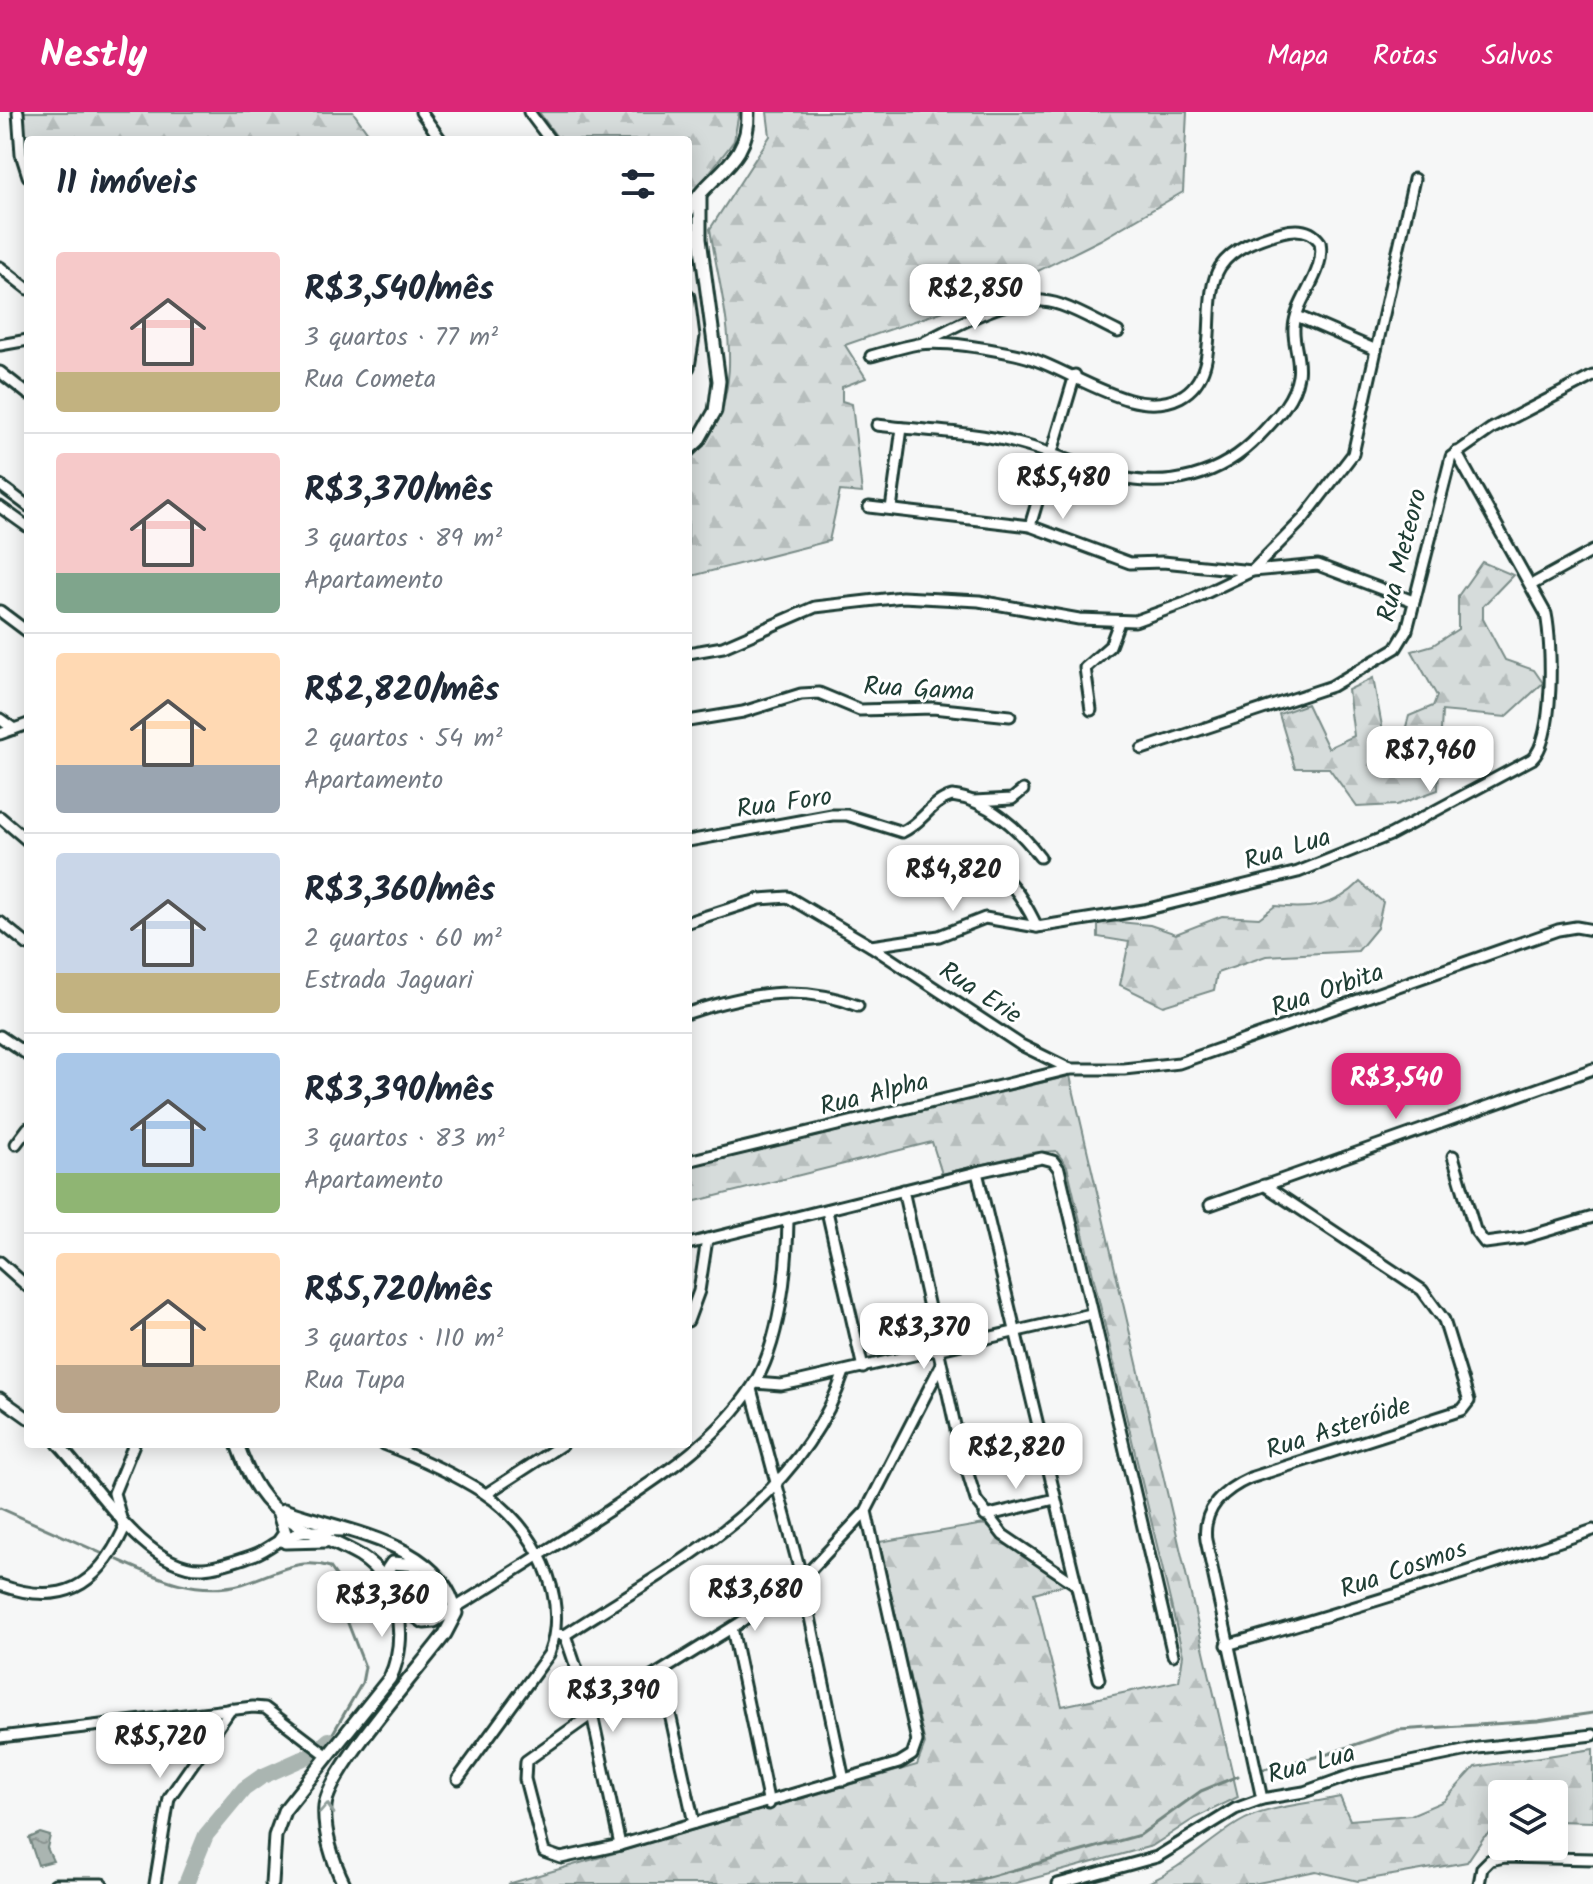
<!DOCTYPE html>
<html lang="pt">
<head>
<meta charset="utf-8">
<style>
	body { margin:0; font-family:Kalam,sans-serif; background:#f2f2f3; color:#1f2937; height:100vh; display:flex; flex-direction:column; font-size:30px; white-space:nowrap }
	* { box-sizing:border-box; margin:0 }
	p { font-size:26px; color:#747a83 }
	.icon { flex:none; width:44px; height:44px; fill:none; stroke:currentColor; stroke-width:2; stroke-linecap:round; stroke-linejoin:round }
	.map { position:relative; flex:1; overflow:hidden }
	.side { position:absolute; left:24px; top:24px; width:668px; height:1312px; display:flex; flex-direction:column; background:#fff; border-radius:8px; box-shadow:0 4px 20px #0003 }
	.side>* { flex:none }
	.tools { position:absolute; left:1488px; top:1668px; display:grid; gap:16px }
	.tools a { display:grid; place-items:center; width:80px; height:80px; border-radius:8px; background:#fff; box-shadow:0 4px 20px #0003; font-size:40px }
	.price { position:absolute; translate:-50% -68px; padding:0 18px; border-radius:16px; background:#fff; color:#222; font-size:26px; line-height:52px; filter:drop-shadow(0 2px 4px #0008) }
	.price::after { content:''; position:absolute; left:50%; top:48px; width:24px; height:18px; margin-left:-12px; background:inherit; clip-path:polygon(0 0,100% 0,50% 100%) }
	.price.on { background:#db2777; color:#fff }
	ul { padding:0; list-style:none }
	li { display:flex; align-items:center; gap:24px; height:200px; padding:0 32px }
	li+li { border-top:2px solid #e0e1e3 }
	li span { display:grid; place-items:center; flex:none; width:224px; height:160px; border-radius:8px; color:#555 }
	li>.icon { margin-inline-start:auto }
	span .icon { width:96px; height:96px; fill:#fffc; stroke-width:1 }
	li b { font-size:34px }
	h2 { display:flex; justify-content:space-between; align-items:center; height:96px; padding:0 32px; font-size:34px }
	header { display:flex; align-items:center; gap:48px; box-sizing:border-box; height:112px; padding:0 40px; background:#db2777; color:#fff }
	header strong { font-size:38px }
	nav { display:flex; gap:44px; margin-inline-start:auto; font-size:28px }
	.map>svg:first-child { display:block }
</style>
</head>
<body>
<header>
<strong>Nestly</strong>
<nav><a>Mapa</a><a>Rotas</a><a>Salvos</a></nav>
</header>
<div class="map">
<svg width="1593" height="1772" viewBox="0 0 1593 1772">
	<defs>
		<pattern id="forest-firs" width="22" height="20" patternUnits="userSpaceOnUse" patternTransform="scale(2)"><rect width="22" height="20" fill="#d6dcdb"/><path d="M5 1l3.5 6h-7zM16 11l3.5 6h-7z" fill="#b7bebd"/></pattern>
		<pattern id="water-ripples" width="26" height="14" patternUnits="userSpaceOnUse" patternTransform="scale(2)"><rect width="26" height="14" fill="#aab5b1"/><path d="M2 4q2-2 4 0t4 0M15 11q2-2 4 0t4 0" fill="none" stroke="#8a9491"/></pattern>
	</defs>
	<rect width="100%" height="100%" fill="#f6f7f7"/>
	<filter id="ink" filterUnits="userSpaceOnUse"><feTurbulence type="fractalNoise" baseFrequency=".0125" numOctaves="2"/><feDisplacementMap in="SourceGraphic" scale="16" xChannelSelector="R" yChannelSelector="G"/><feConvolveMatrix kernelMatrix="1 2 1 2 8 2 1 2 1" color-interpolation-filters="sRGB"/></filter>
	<g filter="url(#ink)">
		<g fill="url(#forest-firs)" stroke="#7a8c88" stroke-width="2">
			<path d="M21,0H353L373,28H28V50Z"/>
			<path d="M539,0H739L734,29L688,88V28H559Z"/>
			<path d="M767,0H1187L1183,80L1100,128L990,183L845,233L866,266L842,275V289L852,292L862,381L840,379L829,429L688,465V350C755,284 723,200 710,117L770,24Z"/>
			<path d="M1482,450L1513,463L1483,494V507L1505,548L1534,558L1543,571L1506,605L1442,599L1438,678L1397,693L1357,695L1329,656H1295L1279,602L1307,592L1328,636L1354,624L1348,578L1373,566L1384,625L1402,629L1409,604L1433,594L1437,584L1412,539L1433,533L1458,517V484Z"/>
			<path d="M1360,770L1383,790L1377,816L1358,839L1266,844L1217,861L1214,878L1163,894L1120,873L1129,830L1098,825V808L1150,813L1176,822L1222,804L1259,806L1275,794C1309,798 1336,795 1360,770Z"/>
			<path d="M1070,964L1238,1685L1195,1706L1152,1734L1013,1772H508L917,1653L925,1632L879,1430L984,1412L1067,1472L1034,1481L1062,1594L1179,1569L1183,1543L1067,1054L1056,1039L1030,1041L942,1062L932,1030L688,1091V1055Z"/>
			<path d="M1593,1637V1710L1554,1709V1682H1502V1712L1484,1725L1467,1750L1358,1769L1316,1759L1253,1772H1146C1184,1755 1204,1732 1238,1711C1265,1694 1309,1692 1340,1685L1350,1708L1411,1703L1444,1689L1475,1655Z"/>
		</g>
		<path fill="url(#water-ripples)" stroke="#72857f" stroke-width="2" d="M40,1721L50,1724L47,1736L53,1749L38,1753L29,1726Z"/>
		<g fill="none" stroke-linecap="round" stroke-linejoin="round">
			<g stroke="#72857f" stroke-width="3">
				<path d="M0,1396L103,1442"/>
				<path d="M118,1448C158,1466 196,1484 242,1472C273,1463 298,1444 330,1455L342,1472L346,1506L365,1555L362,1571L329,1628"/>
				<path d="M1264,1657L1328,1642L1398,1618L1538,1609L1593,1601"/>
				<path d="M963,1772L1140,1723L1201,1679L1238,1664"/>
			</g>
			<path stroke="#aab5b1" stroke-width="16" d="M186,1772L206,1723L244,1677L261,1665L313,1642L329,1628"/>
			<g stroke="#1f3d34" stroke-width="15">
				<g id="minor">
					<path d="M18,0L21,42L28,64"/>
					<path d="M421,0L441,28"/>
					<path d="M529,0L550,28"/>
					<path d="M0,155L28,177"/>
					<path d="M1297,204L1376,238"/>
					<path d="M920,232C960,213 1016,176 1061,193C1081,200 1099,211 1118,220"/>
					<path d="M0,233L28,228"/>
					<path d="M871,244C886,240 902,235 918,232C948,229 985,236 1015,242C1066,252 1131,310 1180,285C1226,261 1198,190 1220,155C1233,135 1260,126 1282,120C1297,116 1311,117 1320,130C1326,162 1296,186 1294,216C1293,233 1301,247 1298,264C1294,289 1275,307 1259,324C1222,364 1167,378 1114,364C1081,355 1050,339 1016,331C971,319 923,319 877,313"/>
					<path d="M0,260L28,282"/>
					<path d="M0,373L28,394"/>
					<path d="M0,395L28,415"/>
					<path d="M869,395L1030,414L1130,451L1163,450L1252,459L1318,453L1413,489"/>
					<path d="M891,397L902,316"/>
					<path d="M1030,414L1075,263"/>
					<path d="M1531,473L1593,439"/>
					<path d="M0,499L28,520"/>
					<path d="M688,541L723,535L815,495L902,485L979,489L1079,507L1135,509L1185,491L1252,459L1303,407L1353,342L1414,67"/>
					<path d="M1091,598L1085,556L1110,534L1119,510"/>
					<path d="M0,607L14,617"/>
					<path d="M688,609L743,600L801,582L819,581L860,598L933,596L1010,604"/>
					<path d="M0,622L28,612"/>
					<path d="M1142,637L1332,574L1396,536L1407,518L1451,345L1491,317L1593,264"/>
					<path d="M974,689L1012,687L1023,678"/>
					<path d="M0,705L28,729"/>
					<path d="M688,729L832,703H847L902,720C923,711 930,690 952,684C988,688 1019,717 1040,745"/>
					<path d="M957,747C1001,751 1019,777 1037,815"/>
					<path d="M0,810L28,833"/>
					<path d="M688,810L760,787L788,785L871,834L1021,933L1070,957"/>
					<path d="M871,834L939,824L985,806L1037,815L1144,798L1298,760L1390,723L1532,647C1555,627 1552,531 1546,502L1456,340"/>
					<path d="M688,901C746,882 800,871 858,894"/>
					<path d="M0,924L28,943"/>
					<path d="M16,1032L28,1016"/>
					<path d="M1453,1044L1475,1118L1485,1131L1523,1126L1593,1105"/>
					<path d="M688,1049L1070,957H1124L1179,951L1558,818L1576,815L1593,818"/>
					<path d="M977,1060L1099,1567"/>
					<path d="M903,1078L960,1336L976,1388L1003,1423L1074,1471"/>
					<path d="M1210,1093L1593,957"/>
					<path d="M827,1099L863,1256"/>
					<path d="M688,1132L977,1060L1042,1046L1053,1049L1059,1057L1173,1543"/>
					<path d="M0,1150L28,1175"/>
					<path d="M688,1209L699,1179L707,1127"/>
					<path d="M755,1271L781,1273L801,1269L1091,1202"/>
					<path d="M751,1277L802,1467L844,1668"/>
					<path d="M0,1286L28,1306"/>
					<path d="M58,1332C94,1369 145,1459 203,1456C219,1455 235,1449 250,1444C263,1441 271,1432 283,1427C303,1418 321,1418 343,1419"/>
					<path d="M383,1332C417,1345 453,1361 484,1381C534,1414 571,1484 549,1542L458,1667"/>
					<path d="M486,1382L563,1332"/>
					<path d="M866,1399L917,1629L912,1643L899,1651L620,1733L561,1746L544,1740L525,1667L526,1649L592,1602L746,1507L802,1467L866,1399L941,1253"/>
					<path d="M985,1404L1055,1387"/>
					<path d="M285,1431L326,1430"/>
					<path d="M0,1473C62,1495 97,1475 124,1417L114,1381L134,1332"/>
					<path d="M455,1496C505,1465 555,1434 605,1401C658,1366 716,1330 752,1275C780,1233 787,1158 788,1109"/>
					<path d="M732,1516L769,1692"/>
					<path d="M556,1522L565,1523C675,1451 799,1393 844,1260"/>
					<path d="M565,1523L592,1602L620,1733"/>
					<path d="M1227,1533C1350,1498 1472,1459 1593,1418"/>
					<path d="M661,1561L694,1711"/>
					<path d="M0,1625L253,1595L265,1596L328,1644"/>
					<path d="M1262,1687L1206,1428C1202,1398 1223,1378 1250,1366L1462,1298L1469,1289L1444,1208L1422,1178L1264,1073"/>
					<path d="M55,1772H102"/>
					<path d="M155,1772L169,1686L231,1597"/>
					<path d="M1058,1772L1157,1745L1235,1697L1262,1687L1304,1680L1357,1661L1478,1636L1593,1623"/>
					<path d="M1479,1772L1482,1756L1490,1748L1505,1745L1593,1747"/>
				</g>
			</g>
			<g stroke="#1f3d34" stroke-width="17">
				<g id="major">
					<path d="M688,100C707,62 750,53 748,0"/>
					<path d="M688,185L693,224L688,255"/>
					<path d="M688,338L698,329L715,299L719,269L700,127V83"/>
					<path d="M237,1332C246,1357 257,1383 279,1400C304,1420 333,1428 360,1444C400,1469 409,1525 390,1566L284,1699L275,1724L272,1772"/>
					<path d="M284,1398C339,1419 441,1429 456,1501L445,1522C419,1557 329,1658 325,1694C323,1719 333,1750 344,1772"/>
					<path d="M279,1402L285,1421L280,1428"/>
					<path d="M388,1473V1457L392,1451L419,1453"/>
					<path d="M396,1491L424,1510L434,1509L455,1496"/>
				</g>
			</g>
			<use href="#minor" stroke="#fff" stroke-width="9"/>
			<use href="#major" stroke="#fff" stroke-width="11"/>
		</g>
		<defs><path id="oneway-chevron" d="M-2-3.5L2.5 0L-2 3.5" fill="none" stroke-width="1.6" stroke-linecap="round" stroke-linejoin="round" transform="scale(2)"/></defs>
		<use stroke="#8f9e9a" href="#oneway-chevron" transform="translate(327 1697) rotate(-87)"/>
	</g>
	<g text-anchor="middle" stroke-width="6" stroke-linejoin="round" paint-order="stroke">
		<g font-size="26" fill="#1f3d34" stroke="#fff">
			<text transform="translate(1401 443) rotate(-76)" y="9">Rua Meteoro</text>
			<text transform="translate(919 576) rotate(3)" y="9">Rua Gama</text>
			<text transform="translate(784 690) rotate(-8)" y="9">Rua Foro</text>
			<text transform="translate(1287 736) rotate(-17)" y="9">Rua Lua</text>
			<text transform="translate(1327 877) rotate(-19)" y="9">Rua Orbita</text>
			<text transform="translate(981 880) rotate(33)" y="9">Rua Erie</text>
			<text transform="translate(874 981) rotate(-14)" y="9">Rua Alpha</text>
			<text transform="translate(1338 1315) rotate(-18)" y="9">Rua Asteróide</text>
			<text transform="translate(1403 1456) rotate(-19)" y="9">Rua Cosmos</text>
			<text transform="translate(1311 1651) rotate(-15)" y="9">Rua Lua</text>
		</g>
	</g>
</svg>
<div class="tools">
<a><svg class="icon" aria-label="layers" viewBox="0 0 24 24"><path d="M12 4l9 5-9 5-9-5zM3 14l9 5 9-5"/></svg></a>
</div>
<b class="price" style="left:975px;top:220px">R$2,850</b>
<b class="price" style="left:1063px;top:409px">R$5,480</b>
<b class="price" style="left:1430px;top:682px">R$7,960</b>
<b class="price" style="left:953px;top:801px">R$4,820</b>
<b class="price on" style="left:1396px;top:1009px">R$3,540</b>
<b class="price" style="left:924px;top:1259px">R$3,370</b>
<b class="price" style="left:1016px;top:1379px">R$2,820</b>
<b class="price" style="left:755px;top:1521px">R$3,680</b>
<b class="price" style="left:382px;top:1527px">R$3,360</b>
<b class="price" style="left:613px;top:1622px">R$3,390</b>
<b class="price" style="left:160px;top:1668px">R$5,720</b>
<section class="side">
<h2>11 imóveis<svg class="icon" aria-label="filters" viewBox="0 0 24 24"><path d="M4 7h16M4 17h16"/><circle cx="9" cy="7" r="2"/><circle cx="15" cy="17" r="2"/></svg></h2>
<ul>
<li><span style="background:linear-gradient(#f6c9c9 75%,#c2b280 0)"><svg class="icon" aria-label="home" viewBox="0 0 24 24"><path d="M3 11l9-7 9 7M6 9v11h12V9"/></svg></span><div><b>R$3,540/mês</b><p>3 quartos · 77 m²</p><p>Rua Cometa</p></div></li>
<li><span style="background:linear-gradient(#f6c9c9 75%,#7fa58c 0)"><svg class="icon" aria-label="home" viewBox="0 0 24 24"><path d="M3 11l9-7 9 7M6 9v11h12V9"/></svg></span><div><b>R$3,370/mês</b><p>3 quartos · 89 m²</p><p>Apartamento</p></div></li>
<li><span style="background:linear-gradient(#ffd9b3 70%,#9aa5b1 0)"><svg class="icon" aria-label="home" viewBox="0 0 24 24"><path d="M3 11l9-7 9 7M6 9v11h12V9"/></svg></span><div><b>R$2,820/mês</b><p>2 quartos · 54 m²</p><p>Apartamento</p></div></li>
<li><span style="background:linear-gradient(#c9d6e8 75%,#c2b280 0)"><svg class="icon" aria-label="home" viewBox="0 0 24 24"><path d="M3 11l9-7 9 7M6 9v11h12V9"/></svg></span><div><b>R$3,360/mês</b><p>2 quartos · 60 m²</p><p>Estrada Jaguari</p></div></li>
<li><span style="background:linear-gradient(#a9c7e8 75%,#8fb573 0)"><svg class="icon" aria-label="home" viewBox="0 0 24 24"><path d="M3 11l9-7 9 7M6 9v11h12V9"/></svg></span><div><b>R$3,390/mês</b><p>3 quartos · 83 m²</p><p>Apartamento</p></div></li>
<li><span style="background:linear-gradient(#ffd9b3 70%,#b9a48a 0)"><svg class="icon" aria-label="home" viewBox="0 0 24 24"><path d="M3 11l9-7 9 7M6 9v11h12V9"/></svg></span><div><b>R$5,720/mês</b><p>3 quartos · 110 m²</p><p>Rua Tupa</p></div></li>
</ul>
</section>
</div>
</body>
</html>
